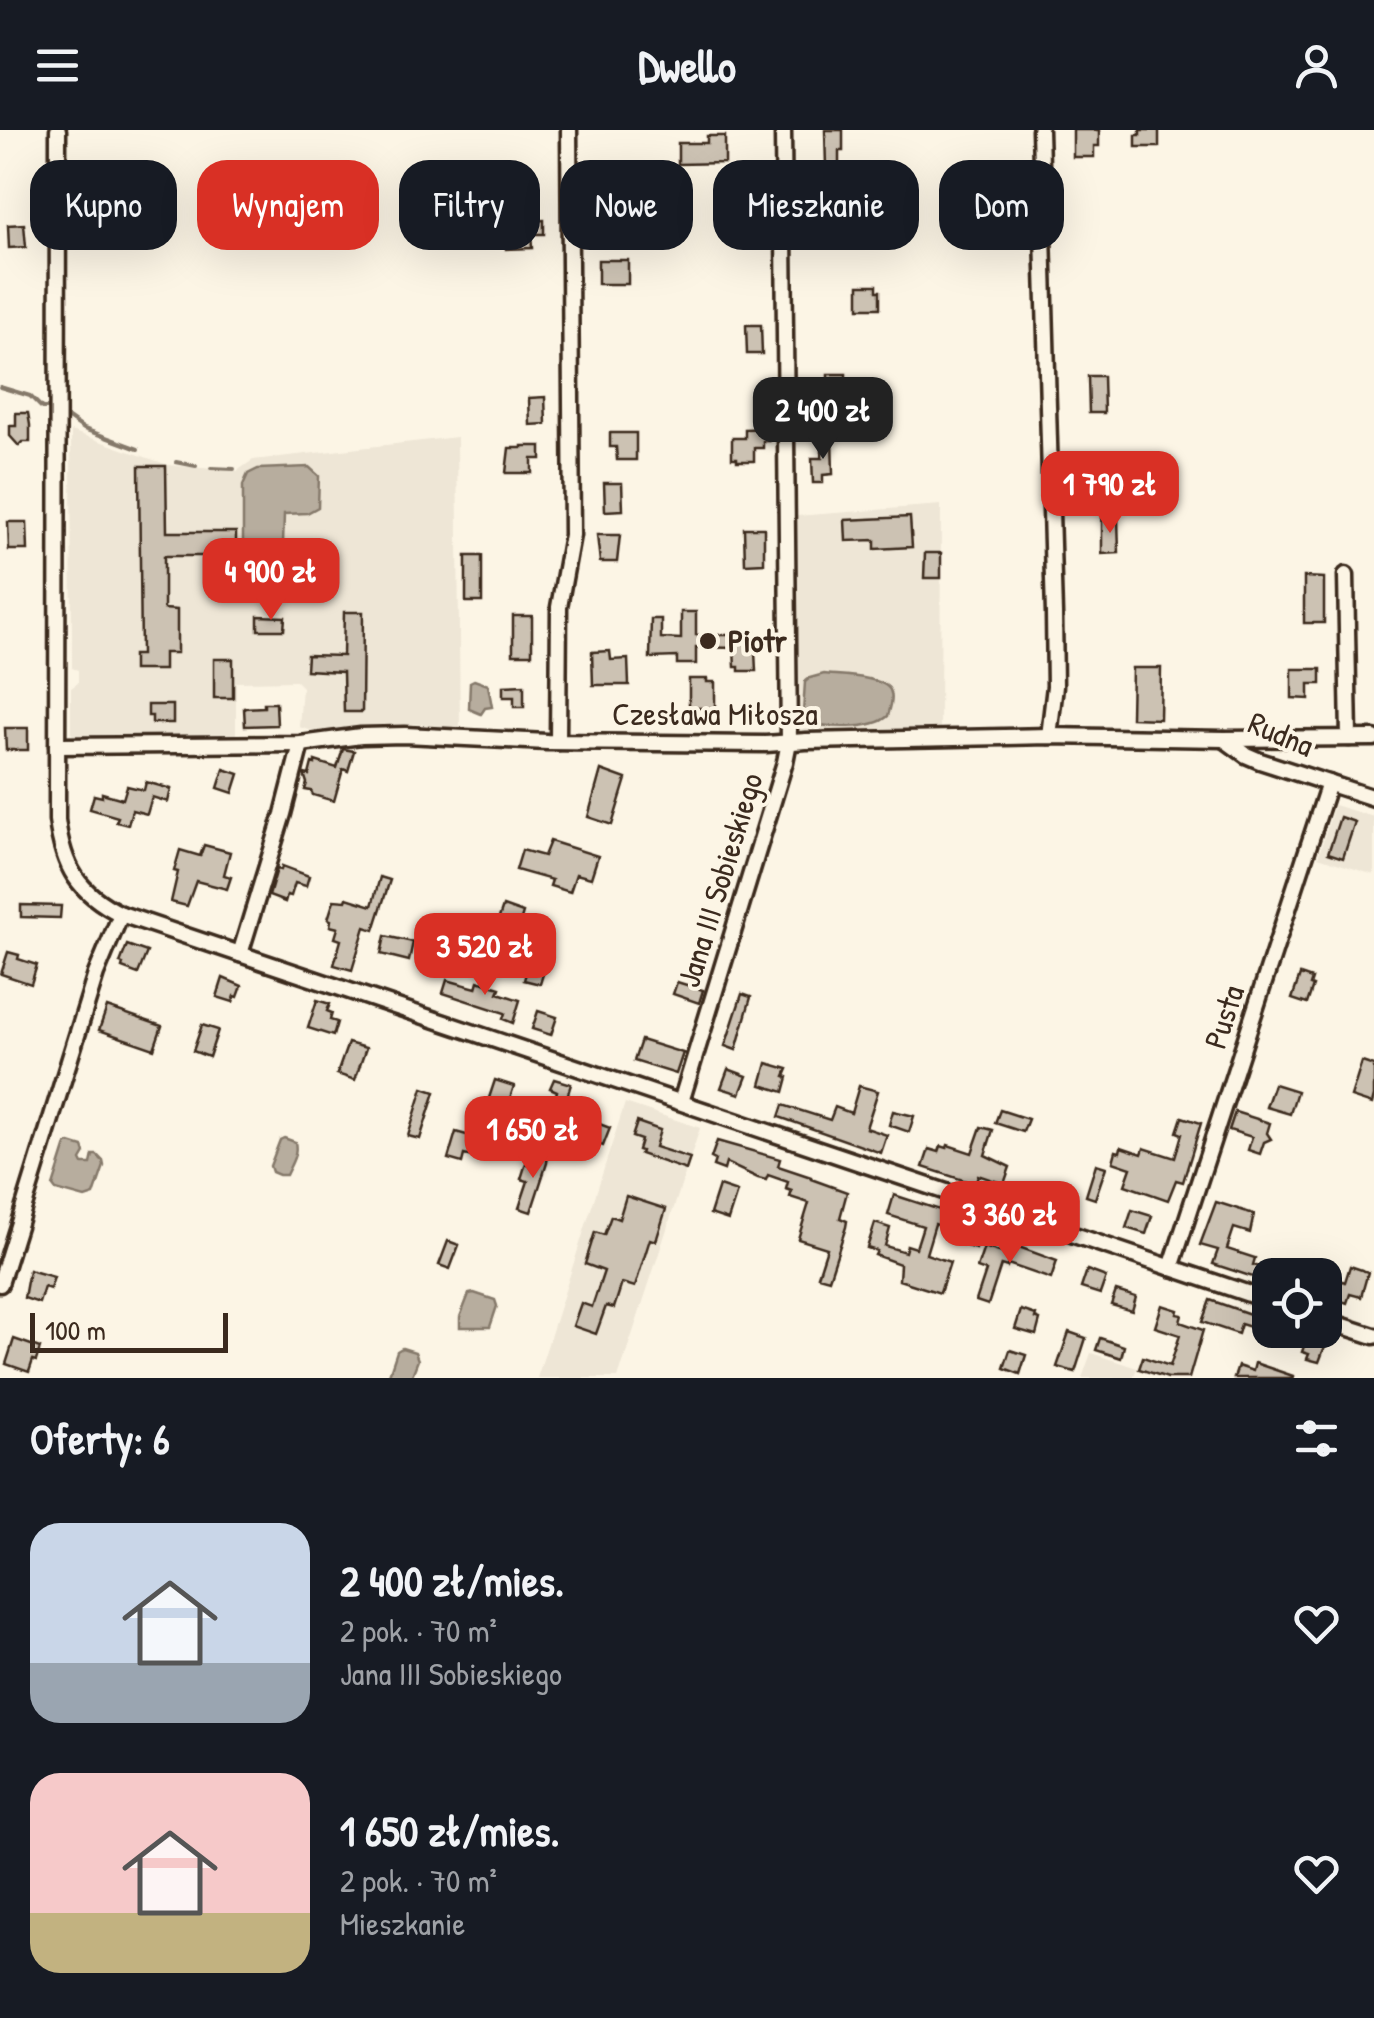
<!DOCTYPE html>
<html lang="pl">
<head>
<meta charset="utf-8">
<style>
	body { margin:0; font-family:"Patrick Hand",sans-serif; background:#242831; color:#f1f3f6; height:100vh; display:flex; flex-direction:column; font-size:38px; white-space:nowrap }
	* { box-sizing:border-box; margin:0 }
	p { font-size:32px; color:#9ea1a6 }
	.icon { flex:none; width:55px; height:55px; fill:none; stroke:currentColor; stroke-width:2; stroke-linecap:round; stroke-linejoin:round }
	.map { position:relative; height:1248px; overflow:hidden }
	.side { display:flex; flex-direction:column; background:#171b24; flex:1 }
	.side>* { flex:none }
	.guide { position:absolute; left:30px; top:30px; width:1315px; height:90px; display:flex; gap:20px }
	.fabs { position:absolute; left:1252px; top:1128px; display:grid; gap:20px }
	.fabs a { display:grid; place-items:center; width:90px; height:90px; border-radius:20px; background:#171b24; box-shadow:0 10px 40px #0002; font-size:50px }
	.scale { position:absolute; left:30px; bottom:25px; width:198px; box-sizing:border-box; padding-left:10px; border:5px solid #3b2a1e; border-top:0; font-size:28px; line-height:35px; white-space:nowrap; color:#3b2a1e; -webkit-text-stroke:8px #fcf5e5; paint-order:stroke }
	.price { position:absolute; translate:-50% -85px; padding:0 22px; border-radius:20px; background:#d93025; color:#fff; font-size:32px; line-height:65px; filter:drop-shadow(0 2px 5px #0008) }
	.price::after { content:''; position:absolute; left:50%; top:60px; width:30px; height:22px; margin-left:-15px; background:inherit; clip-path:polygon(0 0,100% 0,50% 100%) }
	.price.current { background:#222; color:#fff }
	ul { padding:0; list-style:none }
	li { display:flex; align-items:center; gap:30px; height:250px; padding:0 30px }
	li span { display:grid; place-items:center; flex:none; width:280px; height:200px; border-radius:30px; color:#555 }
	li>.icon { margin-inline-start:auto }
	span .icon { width:120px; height:120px; fill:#fffc; stroke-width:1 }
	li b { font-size:42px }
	h2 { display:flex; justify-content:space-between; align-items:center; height:120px; padding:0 30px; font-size:42px }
	.chip { padding:0 35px; border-radius:30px; background:#171b24; box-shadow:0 10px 40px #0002; font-size:35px; line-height:90px }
	.chip.current { background:#d93025; color:#fff }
	header { display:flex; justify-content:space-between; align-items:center; height:130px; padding:0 30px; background:#171b24; font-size:45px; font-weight:800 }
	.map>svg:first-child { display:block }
</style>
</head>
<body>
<header><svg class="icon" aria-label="menu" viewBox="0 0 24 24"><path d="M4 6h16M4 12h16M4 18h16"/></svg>Dwello<svg class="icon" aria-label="person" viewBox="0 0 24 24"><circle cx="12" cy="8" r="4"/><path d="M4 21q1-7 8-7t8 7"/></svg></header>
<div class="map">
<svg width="1374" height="1248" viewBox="0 0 1374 1248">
	<rect width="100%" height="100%" fill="#fcf5e5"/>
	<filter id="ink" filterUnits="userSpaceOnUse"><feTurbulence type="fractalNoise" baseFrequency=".01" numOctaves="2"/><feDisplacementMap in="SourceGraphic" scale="20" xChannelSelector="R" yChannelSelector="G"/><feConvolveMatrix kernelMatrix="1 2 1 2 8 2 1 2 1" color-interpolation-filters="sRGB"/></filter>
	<g filter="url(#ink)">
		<g fill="#eee6d6">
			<path d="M71,301L168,335L237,341L253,330L457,307L460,602L438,601L434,595L413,594L408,600L323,604L299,597L302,557L296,551L236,552V607H75L71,603V558L78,553V540L72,538Z"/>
			<path d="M941,375L940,604H810L802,601L797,596L796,386Z"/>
			<path d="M1334,675L1374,687V745L1318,727Z"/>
			<path d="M625,973L700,998L618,1248H537Z"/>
			<path d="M1091,1223L1137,1238L1133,1248H1082Z"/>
		</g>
		<g fill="#b7ad9e" stroke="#85796b" stroke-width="2.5">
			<path d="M309,337L319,346L318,377L307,383L284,384L282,443L279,449L259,453L253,449L243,423V355L248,344L258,339Z"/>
			<path d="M824,544C839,546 883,546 890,560C894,568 890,578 888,586C873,600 826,599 807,591L803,583L805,552L810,548Z"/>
			<path d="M474,550L488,555L492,577L485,578L481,584L469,579L470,552Z"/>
			<path d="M284,1008L295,1012C298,1024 291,1034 286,1045H279L272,1042L270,1036L280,1010Z"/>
			<path d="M70,1013L83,1017L85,1023L81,1030L83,1034H91L93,1025H97L103,1031L104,1036L94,1065L85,1068L56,1060L53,1056L66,1015Z"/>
			<path d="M474,1163L495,1170L497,1176L490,1197H460V1187L469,1164Z"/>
			<path d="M402,1218L415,1222L418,1230L411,1248H388L397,1221Z"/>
		</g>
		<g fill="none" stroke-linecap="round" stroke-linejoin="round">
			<g stroke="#85796b" stroke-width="4">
				<path d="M0,257L30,266L42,278H47"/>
				<path d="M67,287L84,299L138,319"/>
				<path d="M176,332L196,336"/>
				<path d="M211,338L234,339"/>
			</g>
		</g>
		<g fill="#ccc2b3" stroke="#3b2a1e" stroke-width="2.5">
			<path d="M825,0H843V21H839V47H836L837,76H845L846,100L830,101L822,95V90L827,85L826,63H814V47L822,46L821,37H826Z"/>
			<path d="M1073,0H1099V16H1094V27H1073Z"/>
			<path d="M1140,0H1159V17H1136V5H1140Z"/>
			<path d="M707,6H725V33L678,34V13H707Z"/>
			<path d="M725,45H747L748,74L734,75V67H726Z"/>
			<rect x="595" y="79" width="21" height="29"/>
			<path d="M544,90V104H531L532,118L506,119V98H526L525,91Z"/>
			<path d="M24,94L26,117L9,118L8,95Z"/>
			<rect x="598" y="130" width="30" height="24"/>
			<path d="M859,155H877V161H880V178H859Z"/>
			<path d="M746,195H761L762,224H747Z"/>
			<rect x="828" y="244" width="18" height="20"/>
			<path d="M1088,246H1103L1104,283H1089Z"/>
			<path d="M545,267L546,294L530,295L529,268Z"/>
			<path d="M16,283H28L30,295V312H23L19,316L10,306V296H16Z"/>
			<path d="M769,298V311H763V318H754V331H737V328H732V308H745V299Z"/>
			<path d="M610,303H636V330H617L616,317H610Z"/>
			<path d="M832,307L833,344L823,345V353H813L812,328H822V308Z"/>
			<path d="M522,316H541V329H532V343H506L509,318H522Z"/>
			<path d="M139,336H166L167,402H236V426H164V479L177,480V523H164V540H133V525H141Z"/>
			<path d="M604,353H622L623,380L605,381Z"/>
			<path d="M910,387L912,417L875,419V410L846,411L845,390Z"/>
			<path d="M1102,388H1118L1119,423L1102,424Z"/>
			<path d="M8,392H27L28,420H9Z"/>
			<path d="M744,398H764V433L745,434Z"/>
			<path d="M597,405H620L617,432H600Z"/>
			<path d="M925,423H941V448H924Z"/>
			<rect x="466" y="426" width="16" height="46"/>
			<path d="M1304,447L1324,448V493H1304Z"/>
			<path d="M344,482H363L362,582H344L343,542L306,540L307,525L343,526Z"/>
			<path d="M681,482H696V505H738V502L754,501L756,541H739V537H735L734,518L696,517V534H677V527L650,528L651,489H661V508L681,509Z"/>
			<path d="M258,486L285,487L284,500H258Z"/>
			<rect x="513" y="486" width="19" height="38"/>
			<path d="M610,521L611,530L628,529L629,555H593L592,522Z"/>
			<rect x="214" y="529" width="19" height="39"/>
			<path d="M1132,538H1161L1160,589L1131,588Z"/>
			<path d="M1292,539H1321V554H1309V569L1292,568Z"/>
			<path d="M689,549H707V552H715V578H689Z"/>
			<path d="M524,555V577H514V567H503V556Z"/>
			<path d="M264,573H276L277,595L245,596L244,578L264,577Z"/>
			<path d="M148,575H173V593H152V586H148Z"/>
			<path d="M5,598H28V620H6Z"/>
			<path d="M343,619L354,621L348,641L343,639L334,671L313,665L311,661L305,660L307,653L304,644L309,645L312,633L315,634V631L337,638Z"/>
			<path d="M224,639L239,644L233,663L218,658Z"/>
			<path d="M601,640L626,649L612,695L588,687Z"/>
			<path d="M146,652L171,659L168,672L152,667L147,684L132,680L128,695L116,692L118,687L90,679L94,665L102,667V663L123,669L127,656L144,660Z"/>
			<path d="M1340,687L1355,692L1343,728L1328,723Z"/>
			<path d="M550,711L598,726L591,748L576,744L570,762L550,756L552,750L516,740L522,720L544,726Z"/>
			<path d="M204,715L230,722L224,745L231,747L227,759L196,751L187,776L171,772L178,742L174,741L180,720L200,726Z"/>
			<path d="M282,736L309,746L306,756L295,753L291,766L287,765L285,772L269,766L277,739L281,740Z"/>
			<path d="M380,747L390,750L374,800L365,797L352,840L334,835L341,810L335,808L338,798L330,796L331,790L328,789L334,770L346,771L347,768L372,776Z"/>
			<path d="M21,775L61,776L60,788L21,787Z"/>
			<path d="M503,776L523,783L517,803L496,797Z"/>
			<path d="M385,806L413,812L409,831L381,824Z"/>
			<path d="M127,815L147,822L138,844L122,838L123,834L120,833Z"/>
			<path d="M8,822L19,825L18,829L37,835L31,854L1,844Z"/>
			<path d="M531,826L547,831L540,854L524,850Z"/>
			<path d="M1300,845L1312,849L1310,855L1313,856L1307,874L1292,869Z"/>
			<path d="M223,848L242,856L238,867L235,866L233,872L217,867Z"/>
			<path d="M447,850L476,858L478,851L500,858L498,863L520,870L513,893L503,889L505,883L443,863Z"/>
			<path d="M677,852L703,860L699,873L673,864Z"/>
			<path d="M742,864L751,867L736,920L725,916Z"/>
			<path d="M317,870L330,874L327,881L332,883L330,890L337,892L333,906L308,898Z"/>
			<path d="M107,877L162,896L154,919L99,900Z"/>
			<path d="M538,881L557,887L551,905L532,899Z"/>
			<path d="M202,895L218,900L209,927L193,921Z"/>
			<path d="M641,910L683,923L676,944L634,931Z"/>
			<path d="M348,913L366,918L355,950L337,944Z"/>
			<path d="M1362,932L1374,936V966L1372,974L1351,967Z"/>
			<path d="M767,933L788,939L785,946L788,947L784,962L761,955Z"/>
			<path d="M728,939L747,946L740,964L721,958Z"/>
			<path d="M554,949L571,954L563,980L610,998L603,1016L557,1000L556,1004L538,998L544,982L551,984L557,961L550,958Z"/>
			<path d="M495,950L514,956L498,1006L488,1003L481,1029L464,1025L462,1033L448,1029L456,1002L470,1006L471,1002L477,1004Z"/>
			<path d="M1274,954L1297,961L1290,984L1266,977Z"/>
			<path d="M859,956L878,961L866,998L887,1005L881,1023L779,987L783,975L830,990L835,977L851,983Z"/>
			<path d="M423,958L435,962L420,1009L408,1006Z"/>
			<path d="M1000,980L1028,989L1023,1002L995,993Z"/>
			<path d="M893,981L914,986L909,1002L889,995Z"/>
			<path d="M1235,982L1270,993L1267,1003L1271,1009L1264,1012L1260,1024L1248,1020L1252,1007L1229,1000Z"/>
			<path d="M1182,987L1201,993L1183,1052L1176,1050L1168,1070L1125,1055L1131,1038L1113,1032L1116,1021L1120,1022L1121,1017L1142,1024L1144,1018L1175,1028L1182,1004L1177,1002Z"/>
			<path d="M637,992L660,1000L655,1017L690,1028L686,1040L640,1024L641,1021L638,1020L641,1010L632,1007Z"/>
			<path d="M981,997L993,1000L985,1025L1010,1037L1004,1054L978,1045L975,1054L923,1037L929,1019L939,1022L941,1016L947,1018L948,1015L972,1023Z"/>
			<path d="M717,1011L780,1029L778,1036L811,1047V1049L847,1062L840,1088L847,1091L846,1097L829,1149L818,1146L827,1118L798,1109L809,1073L790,1067L792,1061L786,1059L788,1052L768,1045L766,1050L758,1048L726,1033L724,1040L713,1036L715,1030L711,1028Z"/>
			<path d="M537,1022L548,1025L547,1033L531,1082L519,1078L528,1051L521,1049L526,1033L533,1035Z"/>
			<path d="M1096,1034L1106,1037L1095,1069L1086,1066Z"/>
			<path d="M719,1056L737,1062L728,1090L710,1084Z"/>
			<path d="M894,1065L980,1093L977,1103L980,1104L976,1119L956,1113L960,1102L935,1094L926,1124L950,1132L940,1163L899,1150L900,1134L875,1125L877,1121L867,1118L875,1093L890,1098L885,1116L905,1122L907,1115L916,1118L923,1096L888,1085Z"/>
			<path d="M626,1066L666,1079L656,1111L650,1109L635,1157L622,1153L614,1178L606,1176L596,1204L573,1196L581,1173L592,1177L604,1141L585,1134L595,1102L604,1105L611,1086L619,1089Z"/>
			<path d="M1216,1072L1254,1084L1250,1103L1234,1098L1227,1119L1255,1128L1253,1135L1272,1141L1268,1152L1213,1134L1218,1120L1200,1115Z"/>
			<path d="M1132,1080L1152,1086L1146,1104L1126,1098Z"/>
			<path d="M448,1111L459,1115L450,1139L439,1135Z"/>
			<path d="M1005,1112L1057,1131L1051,1149L1008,1134L1007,1137L1001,1135L988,1175L976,1171L986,1141L977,1138L984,1117L1002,1123Z"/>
			<path d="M1350,1136L1368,1142L1361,1167L1350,1164L1347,1173L1328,1166L1334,1148L1345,1152Z"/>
			<path d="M29,1140L54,1147L50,1159L44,1157L39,1173L24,1168Z"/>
			<path d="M1087,1140L1106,1147L1100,1164L1081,1158Z"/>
			<path d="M1116,1161L1136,1167L1132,1181L1111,1175Z"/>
			<path d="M1210,1170L1270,1191V1203L1241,1194L1238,1204L1202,1192Z"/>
			<path d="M1162,1175L1178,1180L1177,1184L1182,1185L1180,1192L1203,1200L1189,1248H1168L1139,1239L1143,1227L1170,1236L1180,1205L1155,1197Z"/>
			<path d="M1021,1180L1036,1185L1035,1188L1040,1190L1036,1205L1015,1199Z"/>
			<path d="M1069,1202L1086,1208L1075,1242L1057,1237Z"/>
			<path d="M1308,1204L1327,1211L1319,1232L1307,1229L1309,1224L1302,1222Z"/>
			<path d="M1100,1208L1124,1216L1121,1228L1096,1220Z"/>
			<path d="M14,1209L40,1218L36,1231L33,1230L29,1242L6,1234Z"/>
			<path d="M1010,1220L1026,1225L1020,1244L1004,1238Z"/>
			<path d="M1255,1233L1293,1246V1248H1234L1238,1236L1253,1241Z"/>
		</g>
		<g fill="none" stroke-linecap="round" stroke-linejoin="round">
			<g stroke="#3b2a1e" stroke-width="21">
				<g id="minor">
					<path d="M58,0L57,690C63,737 78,763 121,784L1270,1171"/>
					<path d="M1040,0L1054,484L1055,556L1049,606"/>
					<path d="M1346,445L1349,608"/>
					<path d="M1224,609L1246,625L1260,631L1374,668"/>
					<path d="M558,612L559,477L572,405L569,0"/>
					<path d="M57,616L301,614L361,606L405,605L547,612L766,614L806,611L1049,606L1224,609L1374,608"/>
					<path d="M240,824L283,684L301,614"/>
					<path d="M681,972L785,632L789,612L783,0"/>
					<path d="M1171,1138L1329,653"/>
					<path d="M0,1154L96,844L121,784"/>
					<path d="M1325,1190L1374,1206"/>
				</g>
			</g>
			<use href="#minor" stroke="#fcf5e5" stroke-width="14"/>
		</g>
	</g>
	<circle fill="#3b2a1e" stroke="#fcf5e5" stroke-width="4" cx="708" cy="511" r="10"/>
	<g text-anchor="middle" stroke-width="8" stroke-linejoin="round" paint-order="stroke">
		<g font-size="32" font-weight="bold" fill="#3b2a1e" stroke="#fcf5e5" text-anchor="start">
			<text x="728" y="522">Piotr</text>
		</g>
		<g font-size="32" fill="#3b2a1e" stroke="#fcf5e5">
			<text x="715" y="595">Czesława Miłosza</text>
			<text transform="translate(1281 604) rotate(23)" y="11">Rudna</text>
			<text transform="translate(720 750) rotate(-73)" y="11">Jana III Sobieskiego</text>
			<text transform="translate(1224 887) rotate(-72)" y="11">Pusta</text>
		</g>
	</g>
</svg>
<div class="fabs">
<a><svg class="icon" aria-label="locate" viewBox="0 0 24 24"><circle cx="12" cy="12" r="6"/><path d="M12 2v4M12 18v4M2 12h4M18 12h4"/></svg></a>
</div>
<div class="scale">100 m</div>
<b class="price current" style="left:823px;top:332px">2 400 zł</b>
<b class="price" style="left:1110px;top:406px">1 790 zł</b>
<b class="price" style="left:271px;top:493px">4 900 zł</b>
<b class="price" style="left:485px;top:868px">3 520 zł</b>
<b class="price" style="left:533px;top:1051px">1 650 zł</b>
<b class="price" style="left:1010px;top:1136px">3 360 zł</b>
<div class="guide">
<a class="chip">Kupno</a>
<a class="chip current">Wynajem</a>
<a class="chip">Filtry</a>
<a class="chip">Nowe</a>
<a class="chip">Mieszkanie</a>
<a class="chip">Dom</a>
</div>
</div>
<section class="side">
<h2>Oferty: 6<svg class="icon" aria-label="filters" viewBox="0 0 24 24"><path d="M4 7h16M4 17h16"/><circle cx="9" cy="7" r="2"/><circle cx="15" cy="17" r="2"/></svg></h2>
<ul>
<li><span style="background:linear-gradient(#c9d6e8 70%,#9aa5b1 0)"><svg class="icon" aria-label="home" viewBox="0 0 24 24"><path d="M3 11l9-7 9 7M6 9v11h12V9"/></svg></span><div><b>2 400 zł/mies.</b><p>2 pok. · 70 m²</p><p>Jana III Sobieskiego</p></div><svg class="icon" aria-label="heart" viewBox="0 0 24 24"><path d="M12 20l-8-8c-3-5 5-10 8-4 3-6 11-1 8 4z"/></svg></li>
<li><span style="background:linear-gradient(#f6c9c9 70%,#c2b280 0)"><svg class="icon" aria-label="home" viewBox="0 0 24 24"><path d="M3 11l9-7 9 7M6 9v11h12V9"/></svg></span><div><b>1 650 zł/mies.</b><p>2 pok. · 70 m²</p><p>Mieszkanie</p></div><svg class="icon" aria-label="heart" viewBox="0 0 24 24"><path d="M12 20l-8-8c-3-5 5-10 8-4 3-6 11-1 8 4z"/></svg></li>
</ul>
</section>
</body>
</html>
